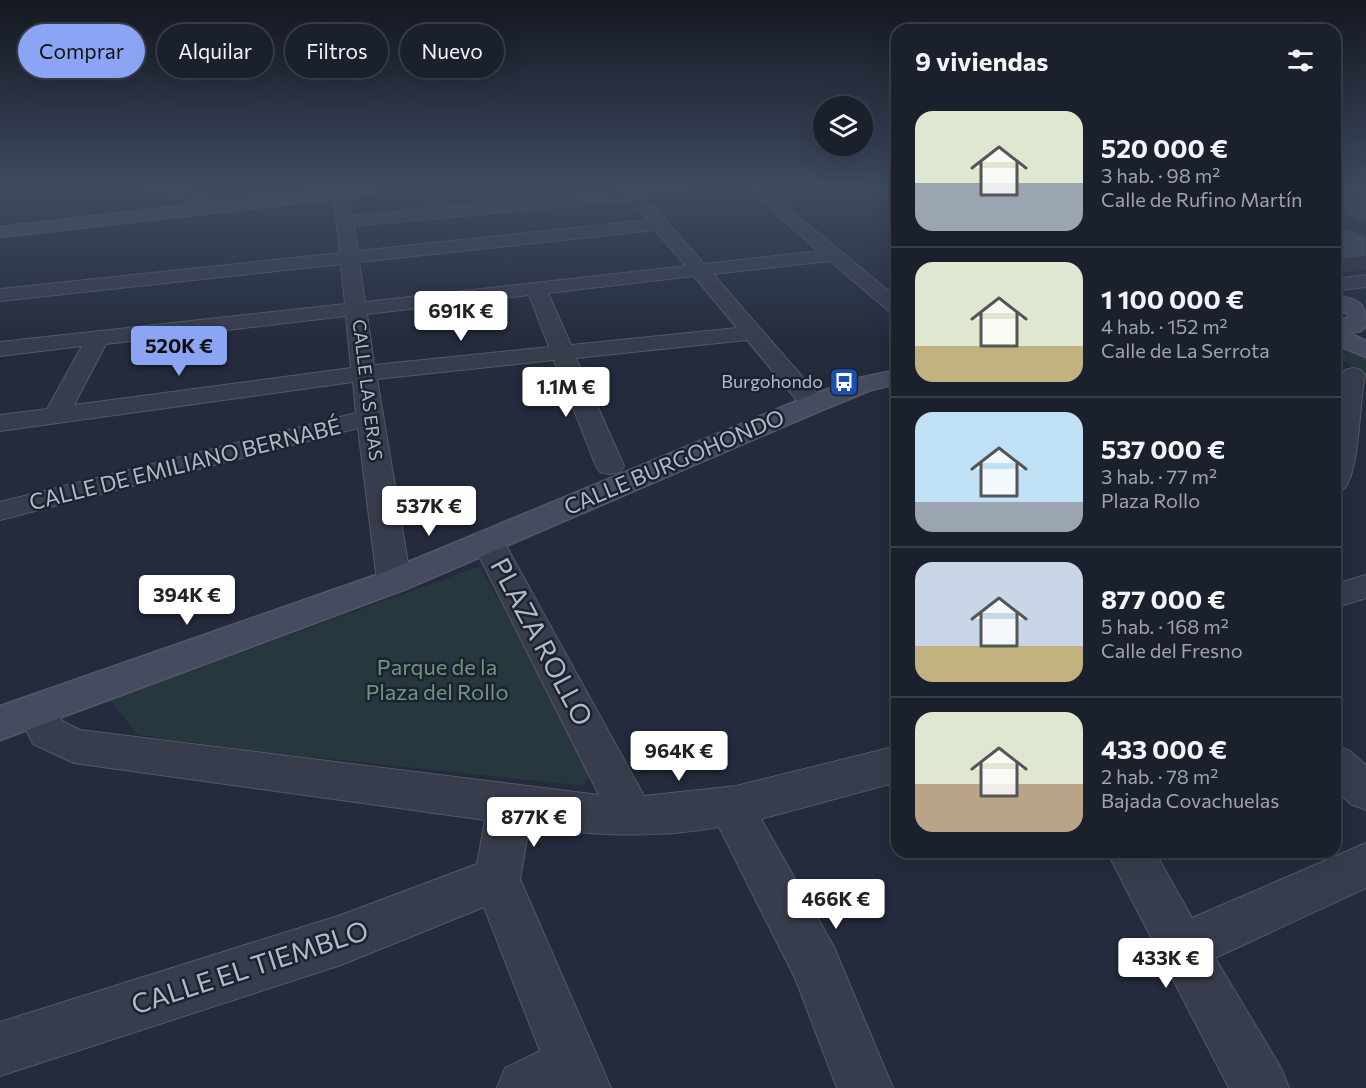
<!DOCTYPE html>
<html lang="es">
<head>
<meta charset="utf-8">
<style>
	body { margin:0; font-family:Commissioner,sans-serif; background:#282d39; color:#f1f3f6; height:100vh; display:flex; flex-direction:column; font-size:22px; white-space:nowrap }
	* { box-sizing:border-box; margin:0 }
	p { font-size:20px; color:#a0a3aa }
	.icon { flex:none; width:33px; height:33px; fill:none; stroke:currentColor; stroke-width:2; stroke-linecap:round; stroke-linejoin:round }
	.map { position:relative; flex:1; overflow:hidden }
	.panel { position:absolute; left:891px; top:24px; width:450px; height:834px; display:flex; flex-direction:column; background:#1b202d; border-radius:18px; box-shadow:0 6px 24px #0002,0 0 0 2px #393e49 }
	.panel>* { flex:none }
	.hud { position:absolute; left:18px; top:24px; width:570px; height:54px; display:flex; gap:12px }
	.fabs { position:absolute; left:813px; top:96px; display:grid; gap:12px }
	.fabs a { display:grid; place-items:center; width:60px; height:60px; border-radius:50%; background:#1b202d; box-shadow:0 6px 24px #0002,0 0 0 2px #393e49; font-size:30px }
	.price { position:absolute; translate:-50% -51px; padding:0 14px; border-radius:6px; background:#fff; color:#222; font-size:20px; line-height:39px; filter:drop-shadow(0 2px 3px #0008) }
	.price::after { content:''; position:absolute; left:50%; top:36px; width:18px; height:14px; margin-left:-9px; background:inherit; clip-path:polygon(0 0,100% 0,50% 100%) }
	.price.current { background:#8ca4f4; color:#111 }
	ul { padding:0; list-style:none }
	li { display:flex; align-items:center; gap:18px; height:150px; padding:0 24px }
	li+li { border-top:2px solid #393e49 }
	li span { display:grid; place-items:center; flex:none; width:168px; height:120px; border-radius:18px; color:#555 }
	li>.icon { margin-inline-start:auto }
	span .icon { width:72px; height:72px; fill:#fffc; stroke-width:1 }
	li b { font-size:26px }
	h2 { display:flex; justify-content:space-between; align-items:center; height:72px; padding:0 24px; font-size:26px }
	.pill { padding:0 21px; border-radius:27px; background:#1b202d; box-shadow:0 6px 24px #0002,0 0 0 2px #393e49; font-size:21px; line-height:54px }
	.pill.current { background:#8ca4f4; color:#111 }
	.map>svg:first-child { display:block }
</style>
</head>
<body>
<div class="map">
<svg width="1366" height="1088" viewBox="0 0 1366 1088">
	<rect width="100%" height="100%" fill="#242b3c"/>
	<g fill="#26373d">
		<path d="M523,191L528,199L483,204L479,196Z"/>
		<path d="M1335,343L1366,356V379L1335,354Z"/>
		<path d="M480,566L591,770L585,786L262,752L138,735L110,700Z"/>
	</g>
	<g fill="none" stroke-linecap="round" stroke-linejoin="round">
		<g stroke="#535867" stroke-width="2">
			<g id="street">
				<path d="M142,190H184L209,195L212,198L204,203L149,195Z"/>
				<path d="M630,190H690L683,195L354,226L358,251L648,220L639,209L647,204L653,206L704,264L818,251L749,190H766L897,298V314L890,312L830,261L713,274L826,404L822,409L813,412L804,409L747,340L576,358L624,466L620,472L610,474L600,472L596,466L554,360L377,379L411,581L406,589L394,592L382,589L377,581L358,428L0,520V502L356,413L353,382L0,431V415L47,409L82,346L0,356V342L345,304L341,264L0,301V289L340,253L334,199L342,194L350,199L352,216ZM655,230L686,266L365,302L359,262ZM694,276L737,328L571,345L548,293ZM529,295L549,347L374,365L367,314ZM346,316L351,368L74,405L106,344Z"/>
				<path d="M874,190H892L897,194V206Z"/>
				<path d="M1335,201L1366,208V218L1335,211Z"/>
				<path d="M1366,275V287L1335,291V279Z"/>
				<path d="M1353,368L1361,370L1365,375C1359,403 1360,467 1345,488L1335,491C1335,460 1327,395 1345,370Z"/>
				<path d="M487,530L498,533L503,540L644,796L736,786L897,746V782L761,819L834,947L893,1088H837L795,978L719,827C655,839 593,835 529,827L520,879L611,1088H497L505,1068L540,1051L484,907L341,965L0,1076V1022L341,915L477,864L485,820L74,763L33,744L17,710L23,699L37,694L51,699L62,721L80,730L599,795L471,540L476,533Z"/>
				<path d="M1366,575V598L1335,608V584Z"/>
				<path d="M1335,745L1350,751L1366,765V810L1351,804L1335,789Z"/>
				<path d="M1366,843V888L1215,958L1281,1068L1289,1088H1229L1107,852H1155L1192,918Z"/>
			</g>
		</g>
		<g stroke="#535867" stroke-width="3">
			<g id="secondary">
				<path d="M322,190H376L368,195L0,237V227Z"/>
				<path d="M1335,295C1358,300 1366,301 1366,326L1361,331L1349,333L1366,341V357L1335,344V321L1350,317L1346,313L1335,308Z"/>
				<path d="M897,370V384L871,390L822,410L406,589L0,740V706L382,573L804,398L855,379Z"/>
			</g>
		</g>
		<use href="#street" fill="#383d4d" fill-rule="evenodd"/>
		<use href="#secondary" fill="#464c5f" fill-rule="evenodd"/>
	</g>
	<path fill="#3a4051" d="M1335,224L1366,236L1337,274L1335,273Z"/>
	<path fill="#303442" d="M1366,256V270L1337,274L1345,259Z"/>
	<path fill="#444a5e" stroke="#303442" stroke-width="1.5" d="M1335,224L1366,236V256L1345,259L1335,255Z"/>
	<linearGradient id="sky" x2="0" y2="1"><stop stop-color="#141821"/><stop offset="0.55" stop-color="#3f4a61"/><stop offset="1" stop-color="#3f4a61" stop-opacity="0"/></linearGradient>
	<rect width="1366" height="343" fill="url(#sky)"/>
	<defs>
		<g id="bus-square" transform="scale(1.5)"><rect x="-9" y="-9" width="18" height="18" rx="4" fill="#1a4fb4" stroke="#1d2231"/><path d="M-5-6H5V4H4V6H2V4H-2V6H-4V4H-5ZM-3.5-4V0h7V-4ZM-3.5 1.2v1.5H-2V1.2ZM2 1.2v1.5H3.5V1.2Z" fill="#fff"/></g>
	</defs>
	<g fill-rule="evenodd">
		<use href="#bus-square" x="844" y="382"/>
	</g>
	<g text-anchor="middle" stroke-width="5" stroke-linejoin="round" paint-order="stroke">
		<g font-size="18" fill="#b4b9c8" stroke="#1d2231" text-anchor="end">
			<text x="823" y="388">Burgohondo</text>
		</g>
		<g font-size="18" fill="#b4b9c8" stroke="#1d2231">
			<text transform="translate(367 390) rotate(83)" y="6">CALLE LAS ERAS</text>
		</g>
		<g font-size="22" fill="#b4b9c8" stroke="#1d2231">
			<text transform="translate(674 462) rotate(-23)" y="8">CALLE BURGOHONDO</text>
			<text transform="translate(185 464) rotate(-14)" y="8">CALLE DE EMILIANO BERNABÉ</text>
		</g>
		<g font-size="22" fill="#6c987d" stroke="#1d2231">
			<text x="437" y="675">Parque de la<tspan x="437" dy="25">Plaza del Rollo</tspan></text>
		</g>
		<g font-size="27" fill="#b4b9c8" stroke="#1d2231">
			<text transform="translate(541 642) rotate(62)" y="9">PLAZA ROLLO</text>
			<text transform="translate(250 968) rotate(-18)" y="9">CALLE EL TIEMBLO</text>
		</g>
	</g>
</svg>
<div class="fabs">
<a><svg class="icon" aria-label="layers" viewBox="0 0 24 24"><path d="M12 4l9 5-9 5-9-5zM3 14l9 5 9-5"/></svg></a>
</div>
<b class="price" style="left:461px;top:342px">691K €</b>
<b class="price current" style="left:179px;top:377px">520K €</b>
<b class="price" style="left:566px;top:418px">1.1M €</b>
<b class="price" style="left:429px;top:537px">537K €</b>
<b class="price" style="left:187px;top:626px">394K €</b>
<b class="price" style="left:679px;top:782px">964K €</b>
<b class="price" style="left:534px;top:848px">877K €</b>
<b class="price" style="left:836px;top:930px">466K €</b>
<b class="price" style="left:1166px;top:989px">433K €</b>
<div class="hud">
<a class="pill current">Comprar</a>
<a class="pill">Alquilar</a>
<a class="pill">Filtros</a>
<a class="pill">Nuevo</a>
</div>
<section class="panel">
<h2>9 viviendas<svg class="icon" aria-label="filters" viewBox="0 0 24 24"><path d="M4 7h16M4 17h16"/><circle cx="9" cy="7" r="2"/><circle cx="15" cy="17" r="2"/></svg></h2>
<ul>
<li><span style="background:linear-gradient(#dfe7d0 60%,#9aa5b1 0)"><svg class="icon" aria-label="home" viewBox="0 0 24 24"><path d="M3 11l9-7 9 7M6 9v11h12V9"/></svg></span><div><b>520 000 €</b><p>3 hab. · 98 m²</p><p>Calle de Rufino Martín</p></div></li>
<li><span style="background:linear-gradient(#dfe7d0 70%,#c2b280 0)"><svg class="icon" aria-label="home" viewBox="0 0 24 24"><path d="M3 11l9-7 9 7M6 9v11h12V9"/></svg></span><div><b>1 100 000 €</b><p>4 hab. · 152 m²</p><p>Calle de La Serrota</p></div></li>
<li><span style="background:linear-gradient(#bfe0f5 75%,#9aa5b1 0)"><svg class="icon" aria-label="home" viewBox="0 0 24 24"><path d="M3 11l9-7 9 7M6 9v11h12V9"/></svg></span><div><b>537 000 €</b><p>3 hab. · 77 m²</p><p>Plaza Rollo</p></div></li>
<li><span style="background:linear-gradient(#c9d6e8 70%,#c2b280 0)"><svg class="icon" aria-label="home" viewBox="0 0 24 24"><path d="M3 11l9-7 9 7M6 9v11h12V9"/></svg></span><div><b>877 000 €</b><p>5 hab. · 168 m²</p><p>Calle del Fresno</p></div></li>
<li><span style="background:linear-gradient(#dfe7d0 60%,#b9a48a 0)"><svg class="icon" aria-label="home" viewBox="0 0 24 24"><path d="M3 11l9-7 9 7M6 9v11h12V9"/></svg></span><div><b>433 000 €</b><p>2 hab. · 78 m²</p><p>Bajada Covachuelas</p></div></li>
</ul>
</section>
</div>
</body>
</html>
